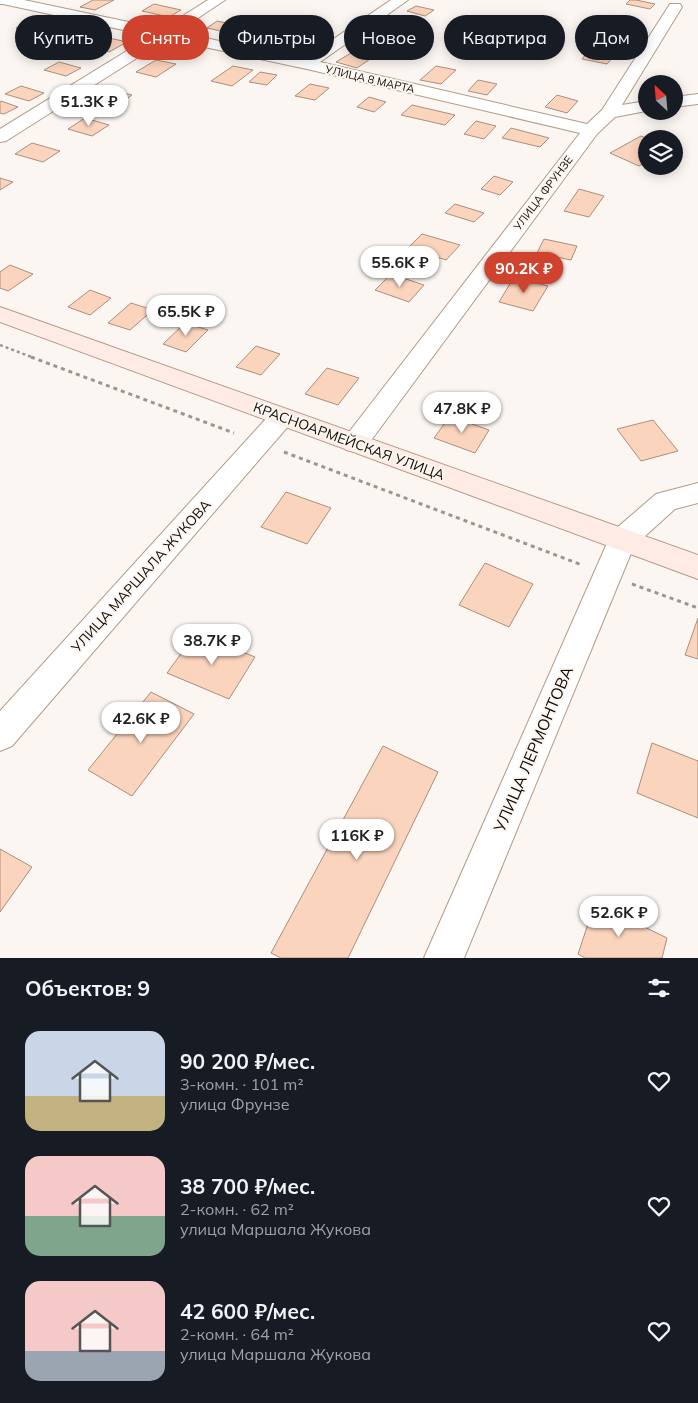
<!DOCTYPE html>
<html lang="ru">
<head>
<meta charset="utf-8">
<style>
	body { margin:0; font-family:Mulish,sans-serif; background:#242831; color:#f1f3f6; height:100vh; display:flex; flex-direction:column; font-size:19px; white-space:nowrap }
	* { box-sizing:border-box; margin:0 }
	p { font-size:16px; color:#9ea1a6 }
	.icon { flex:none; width:28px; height:28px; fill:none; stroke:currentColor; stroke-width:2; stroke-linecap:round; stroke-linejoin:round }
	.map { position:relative; height:958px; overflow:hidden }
	.side { display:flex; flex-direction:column; background:#171b24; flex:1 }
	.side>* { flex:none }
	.guide { position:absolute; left:15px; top:15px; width:669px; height:45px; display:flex; gap:10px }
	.needle { width:32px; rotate:334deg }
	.buttons { position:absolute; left:638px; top:75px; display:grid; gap:10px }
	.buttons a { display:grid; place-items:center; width:45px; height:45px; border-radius:50%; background:#171b24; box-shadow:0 2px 12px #0003; font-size:25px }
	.price { position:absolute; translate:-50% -42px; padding:0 11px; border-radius:18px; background:#fff; color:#222; font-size:16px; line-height:32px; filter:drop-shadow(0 1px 2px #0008) }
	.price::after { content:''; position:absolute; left:50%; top:30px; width:15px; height:11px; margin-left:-8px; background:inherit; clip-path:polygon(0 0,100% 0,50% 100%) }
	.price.on { background:#ce422e; color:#fff }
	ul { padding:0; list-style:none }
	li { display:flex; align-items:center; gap:15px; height:125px; padding:0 25px }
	li span { display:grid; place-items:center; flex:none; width:140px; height:100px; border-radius:15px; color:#555 }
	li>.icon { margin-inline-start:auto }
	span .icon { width:60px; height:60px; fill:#fffc; stroke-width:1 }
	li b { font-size:21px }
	h2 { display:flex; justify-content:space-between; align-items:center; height:60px; padding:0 25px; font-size:21px }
	.pill { padding:0 18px; border-radius:22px; background:#171b24; box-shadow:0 2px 12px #0003; font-size:18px; line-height:45px }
	.pill.on { background:#ce422e; color:#fff }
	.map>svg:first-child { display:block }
</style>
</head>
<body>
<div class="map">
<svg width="698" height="958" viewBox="0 0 698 958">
	<rect width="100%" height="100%" fill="#fbf6f1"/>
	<g fill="#fbd4bd" stroke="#ab8e7c">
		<path d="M93,0H114L95,10L80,7Z"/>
		<path d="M630,0H636L655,4L650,9L626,4Z"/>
		<path d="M154,4L181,10L169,17L142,11Z"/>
		<path d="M416,6L434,10L425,16L407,11Z"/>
		<path d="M607,16L641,23L634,30L600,23Z"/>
		<path d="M33,19L48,22L31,31L16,28Z"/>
		<path d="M217,21L245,27L234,34L207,28Z"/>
		<path d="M396,21L416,26L407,33L386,28Z"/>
		<path d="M288,36L306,40L291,51L273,47Z"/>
		<path d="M109,38L127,42L109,52L91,48Z"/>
		<path d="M603,38L626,43L621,49L597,44Z"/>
		<path d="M356,50L376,55L357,68L336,62Z"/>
		<path d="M588,52L613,57L607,64L582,59Z"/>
		<path d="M156,60L176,64L156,77L136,72Z"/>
		<path d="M59,62L81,68L66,76L44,70Z"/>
		<path d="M233,66L253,70L232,86L211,81Z"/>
		<path d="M436,66L456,70L441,84L420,80Z"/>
		<path d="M260,72L277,75L267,85L249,82Z"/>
		<path d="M478,80L497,84L487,95L468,91Z"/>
		<path d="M310,84L329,88L315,100L295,96Z"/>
		<path d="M21,86L44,93L29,101L5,94Z"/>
		<path d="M110,90L132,95L118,105L96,100Z"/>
		<path d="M557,95L578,101L567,113L545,107Z"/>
		<path d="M369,97L386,102L374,112L357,107Z"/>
		<path d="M0,102L1,101L18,107L4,114L0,113Z"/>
		<path d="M412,105L455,115L445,125L401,115Z"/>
		<path d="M85,118L109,125L92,136L68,129Z"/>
		<path d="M476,121L496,126L484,139L464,134Z"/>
		<path d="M511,128L549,138L540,147L502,138Z"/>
		<path d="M641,136L648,139H646V162L639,166L610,153Z"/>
		<path d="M32,143L60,151L43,162L15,154Z"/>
		<path d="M494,176L513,182L500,195L481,189Z"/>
		<path d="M0,178L13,182L0,190Z"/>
		<path d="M579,189L604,196L589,217L564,211Z"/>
		<path d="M455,204L484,213L474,222L445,213Z"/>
		<path d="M422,234L460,245L446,260L408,248Z"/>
		<path d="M544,239L577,246L571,260L537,253Z"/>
		<path d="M10,265L33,274L8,291L0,288V272Z"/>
		<path d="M391,274L424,285L409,302L375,290Z"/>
		<path d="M514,277L548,286L533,311L499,302Z"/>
		<path d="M90,290L111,298L90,315L68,307Z"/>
		<path d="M131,303L153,310L130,330L108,323Z"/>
		<path d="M185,323L208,330L186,352L163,344Z"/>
		<path d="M256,346L280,354L261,375L236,367Z"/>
		<path d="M327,368L359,378L338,405L305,394Z"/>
		<path d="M450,416L489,430L475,453L434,438Z"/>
		<path d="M653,420L678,451L641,461L617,429Z"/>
		<path d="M286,492L331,508L307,544L261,527Z"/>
		<path d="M485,563L533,584L509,627L459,605Z"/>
		<path d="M698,618V659L685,655Z"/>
		<path d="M196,633L255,657L229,699L167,673Z"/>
		<path d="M151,692L194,714L132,796L88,770Z"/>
		<path d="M652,743L698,761V818L637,793Z"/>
		<path d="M383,746L438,772L348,958H281L271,953Z"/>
		<path d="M0,849L32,867L0,912Z"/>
		<path d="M595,903L667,938L662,958H585L578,954Z"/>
	</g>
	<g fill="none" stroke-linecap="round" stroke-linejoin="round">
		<g stroke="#b59b84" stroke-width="2">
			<g id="street">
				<path d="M0,0H24L162,29L208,0H225L177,32L304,59L391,0H408L320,62L587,124L602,110L670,4H680L682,7L622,105L646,101V111L615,117L597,134L364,450L355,452L346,450L342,443L346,436L580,133L307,69L167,39L6,141L0,142V129L151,36L3,4H0Z"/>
				<path d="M698,94V104L674,107V97Z"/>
				<path d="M282,408L291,411L295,417L291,423L12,746L0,751V711L273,411Z"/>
				<path d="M698,483V503L675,509L634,546L464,958H424L612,532L656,494Z"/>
			</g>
		</g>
		<g stroke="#b59b84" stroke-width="2">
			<path id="secondary" d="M0,307L698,555V579L0,322Z"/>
		</g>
		<path stroke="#9c9590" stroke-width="2.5" stroke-dasharray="3 3" stroke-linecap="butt" d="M0,345L34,358"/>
		<g stroke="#9c9590" stroke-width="3" stroke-dasharray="4 4" stroke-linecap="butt">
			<path d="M31,357L234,433"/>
			<path d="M284,452L582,565"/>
			<path d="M632,584L698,608"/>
		</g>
		<use href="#street" fill="#fff" fill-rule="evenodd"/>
		<use href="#secondary" fill="#ffebe6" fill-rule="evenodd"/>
	</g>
	<g text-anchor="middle" stroke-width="4" stroke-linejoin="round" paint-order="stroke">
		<g font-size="11" fill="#130a04" stroke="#fbf6f1">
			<text transform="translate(370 79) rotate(13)" y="4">УЛИЦА 8 МАРТА</text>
			<text transform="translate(543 193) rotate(-53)" y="4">УЛИЦА ФРУНЗЕ</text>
		</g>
		<g font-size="14" fill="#130a04" stroke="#fbf6f1">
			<text transform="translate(349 441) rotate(20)" y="5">КРАСНОАРМЕЙСКАЯ УЛИЦА</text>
			<text transform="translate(141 576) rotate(-48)" y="5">УЛИЦА МАРШАЛА ЖУКОВА</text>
		</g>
		<g font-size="16" fill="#130a04" stroke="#fbf6f1">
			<text transform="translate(533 749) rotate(-67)" y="6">УЛИЦА ЛЕРМОНТОВА</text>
		</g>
	</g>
</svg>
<div class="buttons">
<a><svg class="needle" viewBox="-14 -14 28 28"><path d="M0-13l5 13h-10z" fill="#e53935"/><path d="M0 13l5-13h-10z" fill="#9ea1a6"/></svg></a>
<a><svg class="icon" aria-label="layers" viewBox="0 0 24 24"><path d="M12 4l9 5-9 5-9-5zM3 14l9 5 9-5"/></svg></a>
</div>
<b class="price" style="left:89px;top:127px">51.3K ₽</b>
<b class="price" style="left:400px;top:288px">55.6K ₽</b>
<b class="price on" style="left:524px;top:294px">90.2K ₽</b>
<b class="price" style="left:186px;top:337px">65.5K ₽</b>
<b class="price" style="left:462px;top:434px">47.8K ₽</b>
<b class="price" style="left:212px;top:666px">38.7K ₽</b>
<b class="price" style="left:141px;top:744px">42.6K ₽</b>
<b class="price" style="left:357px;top:861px">116K ₽</b>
<b class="price" style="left:619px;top:938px">52.6K ₽</b>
<div class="guide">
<a class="pill">Купить</a>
<a class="pill on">Снять</a>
<a class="pill">Фильтры</a>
<a class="pill">Новое</a>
<a class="pill">Квартира</a>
<a class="pill">Дом</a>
</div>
</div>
<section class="side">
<h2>Объектов: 9<svg class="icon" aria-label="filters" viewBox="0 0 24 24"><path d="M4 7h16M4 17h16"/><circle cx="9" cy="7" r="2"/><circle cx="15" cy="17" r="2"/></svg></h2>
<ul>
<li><span style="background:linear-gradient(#c9d6e8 65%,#c2b280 0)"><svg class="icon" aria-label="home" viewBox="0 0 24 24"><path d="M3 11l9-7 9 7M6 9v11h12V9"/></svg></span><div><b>90 200 ₽/мес.</b><p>3-комн. · 101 m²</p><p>улица Фрунзе</p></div><svg class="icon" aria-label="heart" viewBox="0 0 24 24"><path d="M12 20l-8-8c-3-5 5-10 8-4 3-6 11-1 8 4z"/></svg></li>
<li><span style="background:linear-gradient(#f6c9c9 60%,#7fa58c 0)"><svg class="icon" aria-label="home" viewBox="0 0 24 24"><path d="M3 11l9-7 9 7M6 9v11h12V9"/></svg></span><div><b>38 700 ₽/мес.</b><p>2-комн. · 62 m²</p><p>улица Маршала Жукова</p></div><svg class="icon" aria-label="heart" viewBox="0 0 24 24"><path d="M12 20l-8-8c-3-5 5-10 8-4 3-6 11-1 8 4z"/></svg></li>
<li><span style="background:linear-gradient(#f6c9c9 70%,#9aa5b1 0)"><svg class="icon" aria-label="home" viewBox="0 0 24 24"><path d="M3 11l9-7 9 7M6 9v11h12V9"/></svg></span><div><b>42 600 ₽/мес.</b><p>2-комн. · 64 m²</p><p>улица Маршала Жукова</p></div><svg class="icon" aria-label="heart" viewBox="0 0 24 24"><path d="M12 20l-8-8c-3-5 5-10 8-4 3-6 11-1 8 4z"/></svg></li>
</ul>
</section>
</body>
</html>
